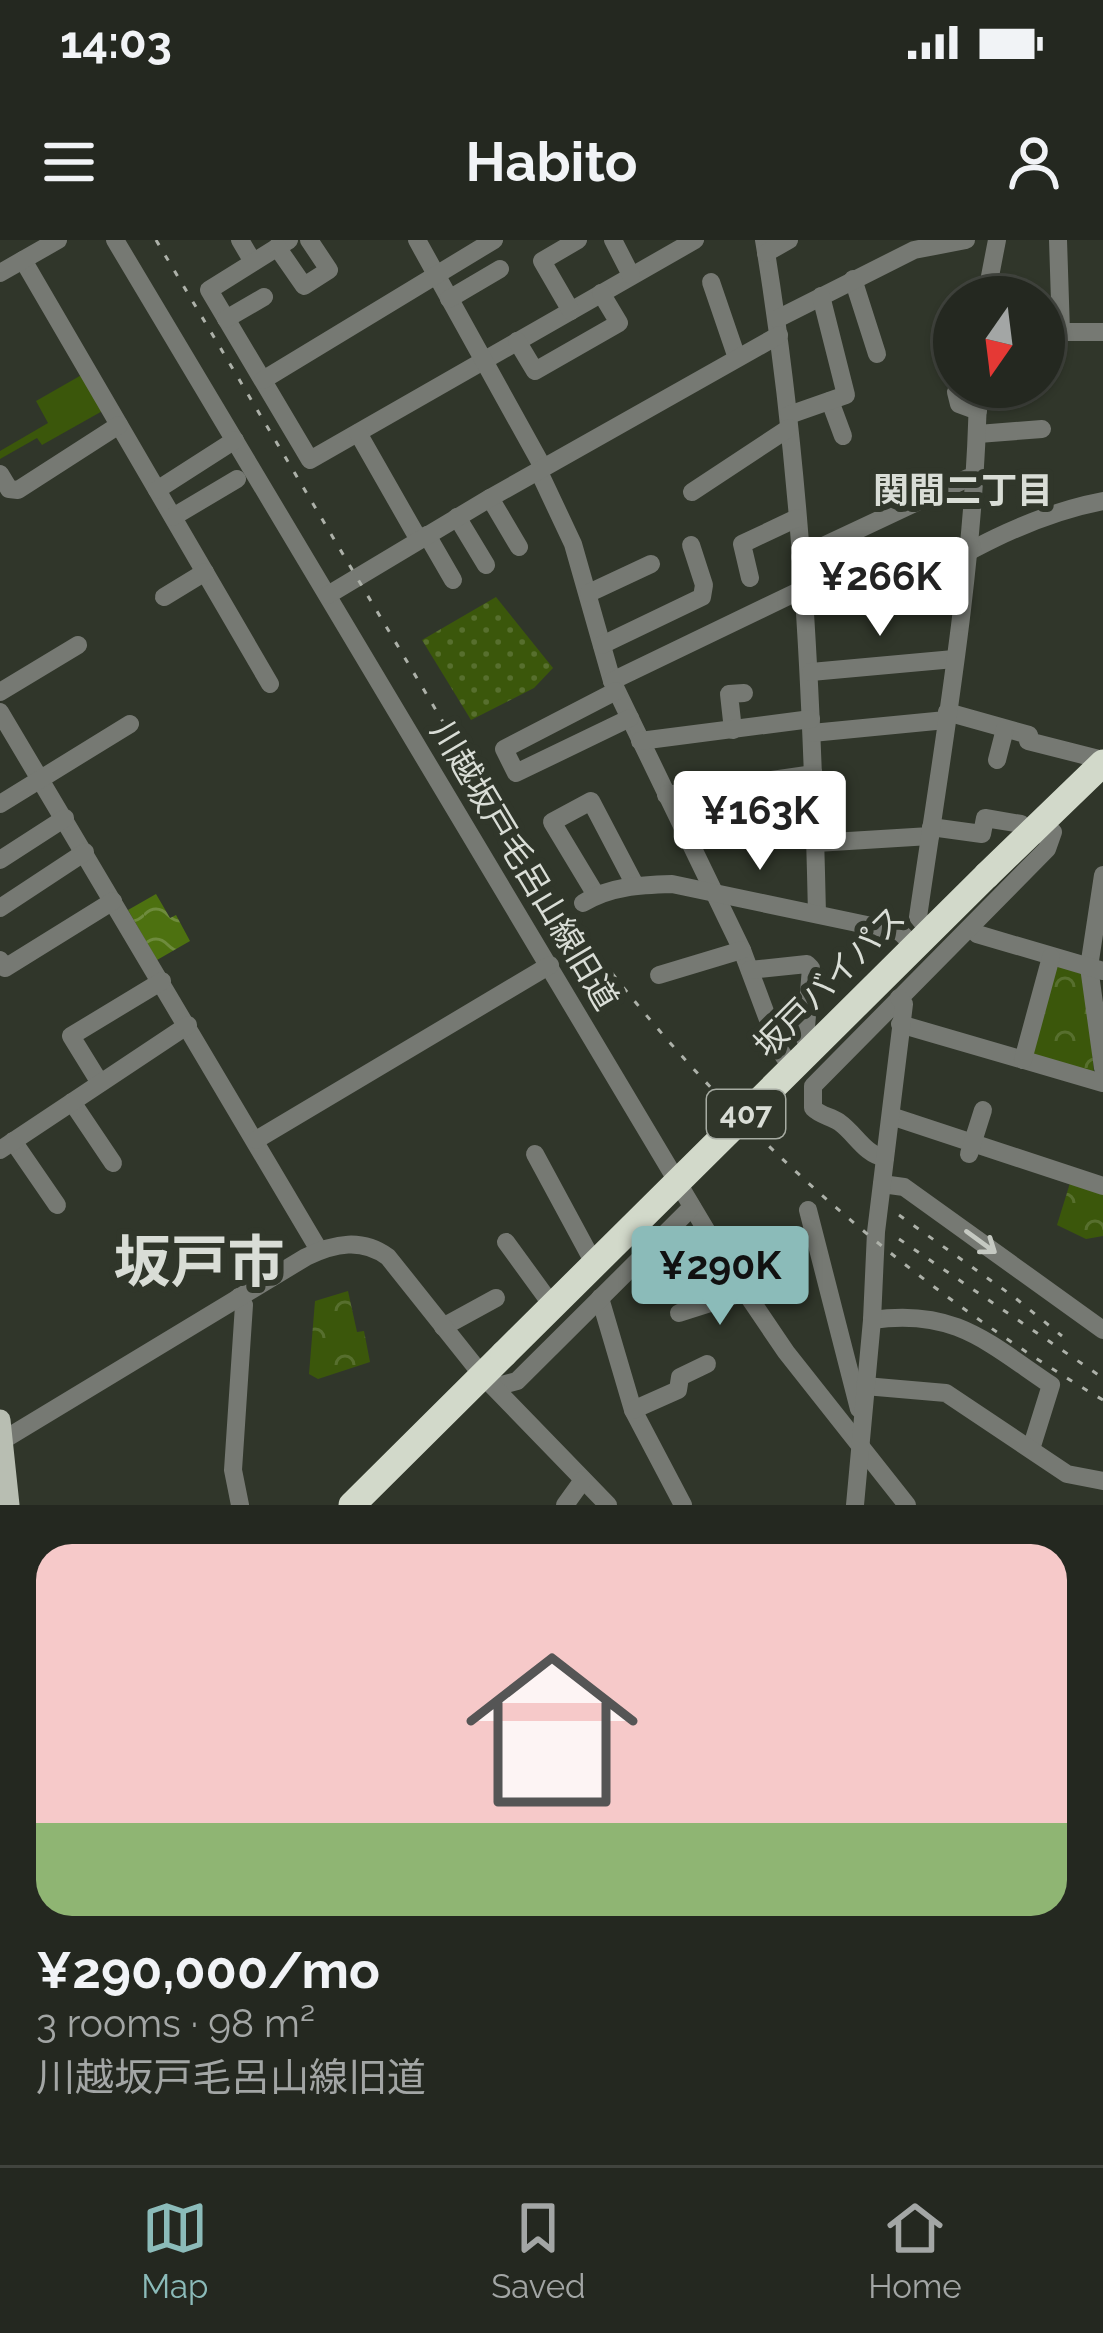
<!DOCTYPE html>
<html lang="en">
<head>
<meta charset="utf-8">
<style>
	body { margin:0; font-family:Raleway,"Noto Sans JP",sans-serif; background:#2c3029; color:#f1f3f6; height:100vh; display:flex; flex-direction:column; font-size:45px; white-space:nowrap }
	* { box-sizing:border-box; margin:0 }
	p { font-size:39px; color:#a3a6a5 }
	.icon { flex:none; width:66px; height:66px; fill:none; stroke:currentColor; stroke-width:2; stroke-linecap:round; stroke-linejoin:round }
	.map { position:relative; height:1265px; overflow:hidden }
	.drawer { display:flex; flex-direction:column; background:#242820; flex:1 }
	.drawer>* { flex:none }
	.needle { width:78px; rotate:194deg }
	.controls { position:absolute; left:933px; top:36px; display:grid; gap:24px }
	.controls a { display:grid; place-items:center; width:132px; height:132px; border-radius:50%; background:#242820; box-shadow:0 3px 9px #0004,0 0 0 3px #41443e; font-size:60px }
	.price { position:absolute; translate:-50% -102px; padding:0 27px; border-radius:12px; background:#fff; color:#222; font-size:39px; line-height:78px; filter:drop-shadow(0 3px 6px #0008) }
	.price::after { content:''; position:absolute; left:50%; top:72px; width:36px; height:27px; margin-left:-18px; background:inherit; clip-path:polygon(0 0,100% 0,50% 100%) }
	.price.active { background:#8bbbb9; color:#111 }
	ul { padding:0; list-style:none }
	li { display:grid; align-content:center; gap:24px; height:636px; padding:0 36px }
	li span { display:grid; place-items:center; height:372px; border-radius:36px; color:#555 }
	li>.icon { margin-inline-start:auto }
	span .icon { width:216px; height:216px; fill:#fffc; stroke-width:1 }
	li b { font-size:51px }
	.status { display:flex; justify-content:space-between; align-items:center; height:84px; padding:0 60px; background:#242820; direction:ltr }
	.status svg { height:33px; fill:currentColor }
	header { display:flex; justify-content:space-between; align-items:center; height:156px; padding:0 36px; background:#242820; font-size:54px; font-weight:700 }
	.tabs { display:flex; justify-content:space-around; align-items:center; height:168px; border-top:3px solid #41443e; background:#242820; font-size:33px; color:#a3a6a5 }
	.tabs a { display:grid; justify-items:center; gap:6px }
	.tabs .active { color:#8bbbb9 }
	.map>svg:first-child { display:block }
</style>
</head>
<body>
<div class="status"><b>14:03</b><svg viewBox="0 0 49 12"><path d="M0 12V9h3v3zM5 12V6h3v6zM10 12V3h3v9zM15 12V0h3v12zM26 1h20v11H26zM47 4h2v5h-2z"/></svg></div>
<header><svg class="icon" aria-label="menu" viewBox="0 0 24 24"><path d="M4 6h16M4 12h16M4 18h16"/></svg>Habito<svg class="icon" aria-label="person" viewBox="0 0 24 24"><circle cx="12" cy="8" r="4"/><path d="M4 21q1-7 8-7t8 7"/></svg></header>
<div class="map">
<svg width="1103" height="1265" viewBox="0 0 1103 1265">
	<defs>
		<pattern id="grass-dots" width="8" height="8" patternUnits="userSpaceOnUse" patternTransform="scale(3)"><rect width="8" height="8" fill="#3b570b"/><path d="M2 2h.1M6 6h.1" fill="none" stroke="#576f2e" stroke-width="1.8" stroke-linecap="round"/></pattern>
		<pattern id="forest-crowns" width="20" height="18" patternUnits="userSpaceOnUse" patternTransform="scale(3)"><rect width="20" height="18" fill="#3b570b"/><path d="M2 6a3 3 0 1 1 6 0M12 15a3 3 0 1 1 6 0" fill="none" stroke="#576f2e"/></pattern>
		<pattern id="water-waves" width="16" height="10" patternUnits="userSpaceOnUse" patternTransform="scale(3)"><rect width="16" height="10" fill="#4d7110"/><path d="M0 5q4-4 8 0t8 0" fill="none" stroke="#6e8b3d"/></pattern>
	</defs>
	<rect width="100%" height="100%" fill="#30362a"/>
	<path fill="url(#grass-dots)" d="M496,357L553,428L534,448L471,480L422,400Z"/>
	<g fill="url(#forest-crowns)">
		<path d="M1056,725L1086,733L1094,834L1031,815Z"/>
		<path d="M1070,943L1103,954V996L1086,999L1057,985Z"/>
		<path d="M348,1051L357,1092L364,1091L370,1122L318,1139L309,1134L315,1061Z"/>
	</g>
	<path fill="#3b570b" d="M85,133L106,169L42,205L37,198L0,219V211L48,183L36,161Z"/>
	<path fill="url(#water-waves)" d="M156,654L170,678L176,675L190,701L157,720L128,670Z"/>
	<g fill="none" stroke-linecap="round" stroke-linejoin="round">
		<g stroke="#767973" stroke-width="18">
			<path d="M115,0L727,1025L786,1112L907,1265"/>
			<path d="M240,0L253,22"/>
			<path d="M289,0L209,50L310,220L695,0"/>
			<path d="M417,0L540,222L541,236L573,304L612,441L742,710L779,809L785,818"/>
			<path d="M613,0L631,35"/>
			<path d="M764,0C801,223 812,448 817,674"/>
			<path d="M1058,0L1061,92H1103"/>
			<path d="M277,7L304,46L329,30L309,0"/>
			<path d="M766,13L789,0"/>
			<path d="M23,20L270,444"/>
			<path d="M0,33L58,0"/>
			<path d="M853,39L877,114"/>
			<path d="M711,42L737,118"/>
			<path d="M986,57L997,0"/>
			<path d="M449,59L500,29"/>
			<path d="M571,71L542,21L578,0"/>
			<path d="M226,79L264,57"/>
			<path d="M777,79L914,10L966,0"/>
			<path d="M517,101L535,131L619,83L601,53"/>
			<path d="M263,140L494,0"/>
			<path d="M956,152L959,164L978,171"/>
			<path d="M830,161L843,196"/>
			<path d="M789,175L846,155L821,56"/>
			<path d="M358,193L419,300"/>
			<path d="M978,194L1042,189"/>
			<path d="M0,234L9,249L18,250L119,185"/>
			<path d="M157,250L235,200"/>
			<path d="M692,252L789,188"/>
			<path d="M490,258L519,307"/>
			<path d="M173,277L237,239"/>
			<path d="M457,277L486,325"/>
			<path d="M427,295L453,340"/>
			<path d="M800,317L968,238L974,239"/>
			<path d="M750,338L742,304L797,278"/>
			<path d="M589,353L651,324"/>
			<path d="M328,355L490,258L779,95"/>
			<path d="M164,357L205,332"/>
			<path d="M870,368C944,325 1018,277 1103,261"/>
			<path d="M602,405L702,357L704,345L691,305"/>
			<path d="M811,432L954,419"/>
			<path d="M612,441L803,349"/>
			<path d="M616,451L504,509L516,533L630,478"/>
			<path d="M0,452L78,405"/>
			<path d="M0,472L319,1010"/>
			<path d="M947,472L1029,495L1028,501L1103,520"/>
			<path d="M733,490L729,454L744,453"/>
			<path d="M812,493L946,480"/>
			<path d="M640,501L811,479"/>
			<path d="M997,520L1005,489"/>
			<path d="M666,555L814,534"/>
			<path d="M0,564L130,484"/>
			<path d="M931,587L982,594L985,578L1021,584"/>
			<path d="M816,603L930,596"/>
			<path d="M0,620L65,578"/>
			<path d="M1103,635L1089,727L1103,828"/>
			<path d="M596,655L552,582L591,561L635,645"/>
			<path d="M583,663C610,646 641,645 672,644L900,692L906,698"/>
			<path d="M0,668L85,612"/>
			<path d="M922,682L918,677C943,505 976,320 978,147"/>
			<path d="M972,689L977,694L1103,731"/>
			<path d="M0,720L5,728L113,661"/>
			<path d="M750,730L807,724L811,728L805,799"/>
			<path d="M659,735L742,710"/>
			<path d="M900,784L1103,843"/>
			<path d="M1023,820L1051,717"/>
			<path d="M100,843L71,796L162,741"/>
			<path d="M72,862L113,923"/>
			<path d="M891,876L1103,946"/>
			<path d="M256,900L550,725"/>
			<path d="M13,901L57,965"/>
			<path d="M0,910L188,785"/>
			<path d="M535,914L589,1014"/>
			<path d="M885,918C864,914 856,894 839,882C830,876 821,876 813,868V846L1047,609L1053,592"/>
			<path d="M882,944L904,947L1103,1090"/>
			<path d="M808,970L859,1169"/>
			<path d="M506,1002L546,1057"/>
			<path d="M239,1057L244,1065L233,1230L240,1265"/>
			<path d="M600,1058L633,1170L683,1265"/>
			<path d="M679,1073L745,1052"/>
			<path d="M872,1080C954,1068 987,1102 1051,1145L1031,1209"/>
			<path d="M443,1087L496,1058"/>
			<path d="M865,1146L946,1153L1067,1234L1103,1241"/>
			<path d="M494,1147L517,1141L692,967"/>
			<path d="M633,1170L678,1150L680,1137L707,1124"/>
			<path d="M0,1202L306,1017C335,1003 362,998 388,1017L482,1135L608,1265"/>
			<path d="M565,1265L583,1240"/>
			<path d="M855,1265L872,1080L876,992L904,764L899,758"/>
		</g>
		<path stroke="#b8beb2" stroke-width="21" d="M0,1180L9,1265"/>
		<g stroke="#d2d9ca" stroke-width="27">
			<path d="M987,635L1103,523"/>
			<path d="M352,1265L504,1114"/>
		</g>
		<g stroke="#adb1a9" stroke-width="3" stroke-dasharray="6 12" stroke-linecap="butt">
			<path d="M156,0C235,132 314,266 393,398C465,519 535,638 623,747C757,913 921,1052 1103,1160"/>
			<path d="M899,975L1014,1057L1062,1096"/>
			<path d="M899,999L1103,1138"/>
		</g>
		<path stroke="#767973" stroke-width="18" d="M969,914L983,870"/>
		<path stroke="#d2d9ca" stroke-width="27" d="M504,1114L987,635"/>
	</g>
	<defs><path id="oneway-shaft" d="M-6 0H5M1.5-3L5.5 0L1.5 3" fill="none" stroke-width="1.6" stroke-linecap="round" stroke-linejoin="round" transform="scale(3)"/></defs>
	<use stroke="#c5c9c2" href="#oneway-shaft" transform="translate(981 1002) rotate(36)"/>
	<g text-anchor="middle" stroke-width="12" stroke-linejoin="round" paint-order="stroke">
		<rect fill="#30362a" stroke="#a6aba2" stroke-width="3" x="707" y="850" width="78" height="48" rx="9"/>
		<g font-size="30" font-weight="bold" fill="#d9ddd6">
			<text x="746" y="884">407</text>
		</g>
		<g font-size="33" fill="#d9ddd6" stroke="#30362a">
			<text transform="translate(525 625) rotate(59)" y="12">川越坂戸毛呂山線旧道</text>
			<text transform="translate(829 741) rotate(-45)" y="12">坂戸バイパス</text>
		</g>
		<g font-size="36" font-weight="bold" fill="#d9ddd6" stroke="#30362a">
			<text x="963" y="263">関間二丁目</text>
		</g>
		<g font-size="57" font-weight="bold" fill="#d9ddd6" stroke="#30362a">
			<text x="199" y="1042">坂戸市</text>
		</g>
	</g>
</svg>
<div class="controls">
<a><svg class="needle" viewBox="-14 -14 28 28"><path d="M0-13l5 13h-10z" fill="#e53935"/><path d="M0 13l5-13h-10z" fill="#a3a6a5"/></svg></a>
</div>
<b class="price" style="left:880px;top:399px">¥266K</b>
<b class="price" style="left:760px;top:633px">¥163K</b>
<b class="price active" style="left:720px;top:1088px">¥290K</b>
</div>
<section class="drawer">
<ul>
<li><span style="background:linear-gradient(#f6c9c9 75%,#8fb573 0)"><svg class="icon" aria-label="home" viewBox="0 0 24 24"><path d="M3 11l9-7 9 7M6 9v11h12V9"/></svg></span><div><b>¥290,000/mo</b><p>3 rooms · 98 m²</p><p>川越坂戸毛呂山線旧道</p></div></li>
</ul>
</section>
<nav class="tabs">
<a class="active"><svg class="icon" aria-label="map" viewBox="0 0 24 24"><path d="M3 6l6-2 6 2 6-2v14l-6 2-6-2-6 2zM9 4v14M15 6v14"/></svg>Map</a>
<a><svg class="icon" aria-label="saved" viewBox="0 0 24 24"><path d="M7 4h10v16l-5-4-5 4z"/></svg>Saved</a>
<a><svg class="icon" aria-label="home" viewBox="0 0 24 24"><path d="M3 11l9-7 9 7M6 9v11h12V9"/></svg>Home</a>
</nav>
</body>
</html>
